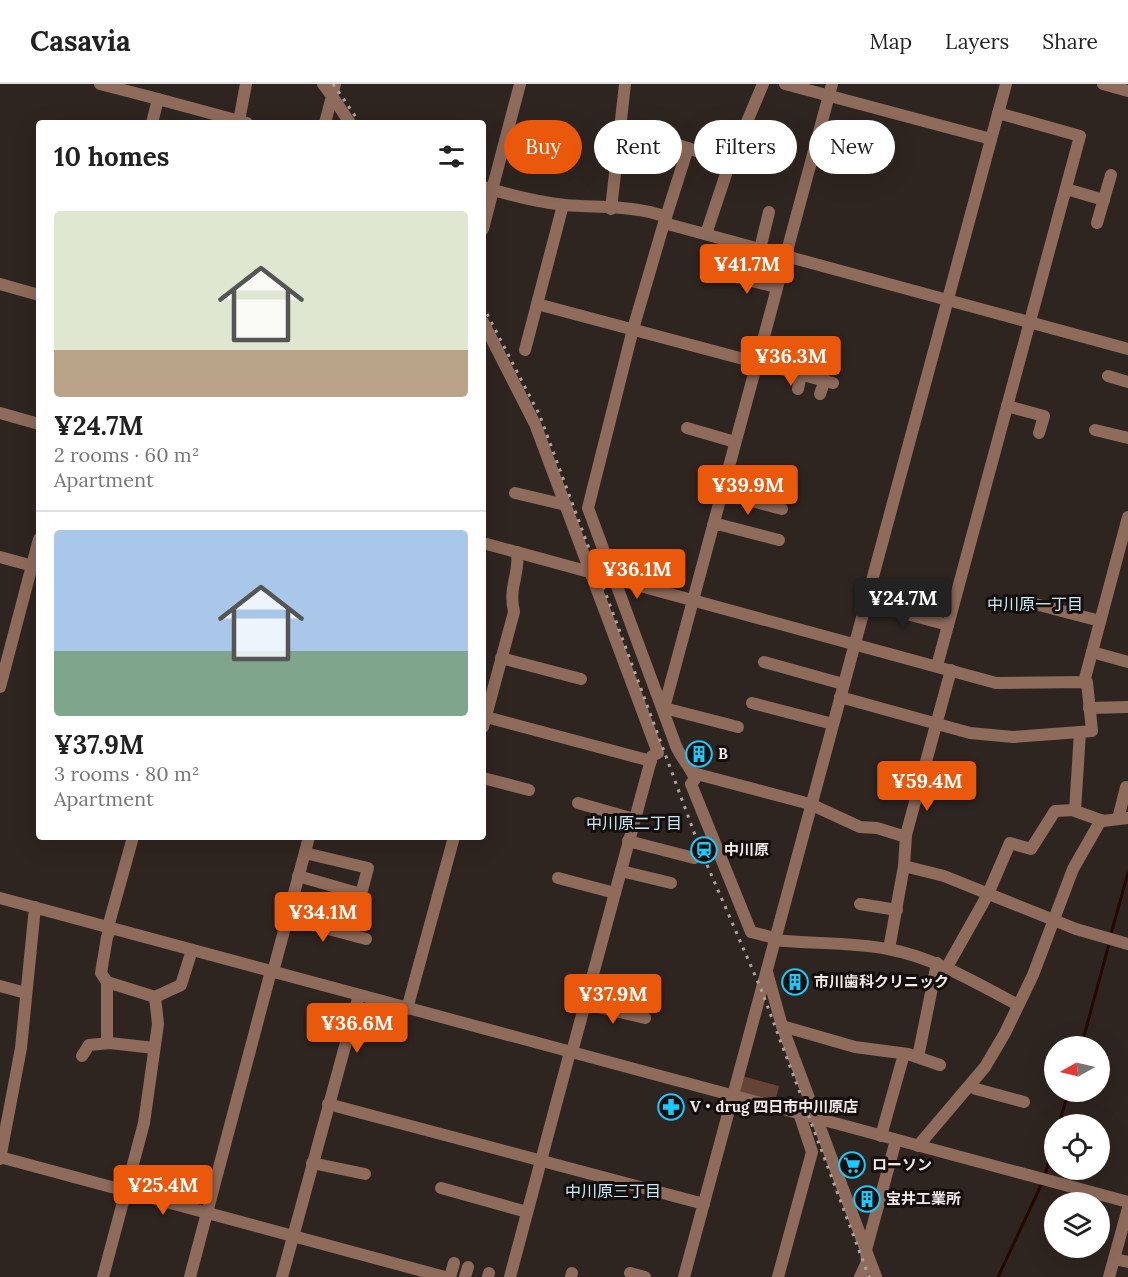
<!DOCTYPE html>
<html lang="en">
<head>
<meta charset="utf-8">
<style>
	body { margin:0; font-family:Lora,"Noto Sans JP",serif; background:#f2f2f2; color:#222; height:100vh; display:flex; flex-direction:column; font-size:22px; white-space:nowrap }
	* { box-sizing:border-box; margin:0 }
	p { font-size:20px; color:#767676 }
	.icon { flex:none; width:33px; height:33px; fill:none; stroke:currentColor; stroke-width:2; stroke-linecap:round; stroke-linejoin:round }
	.map { position:relative; flex:1; overflow:hidden }
	.details { position:absolute; left:36px; top:36px; width:450px; height:720px; display:flex; flex-direction:column; background:#fff; border-radius:6px; box-shadow:0 6px 24px #0002 }
	.details>* { flex:none }
	.guide { position:absolute; left:504px; top:36px; width:534px; height:54px; display:flex; gap:12px }
	.needle { width:39px; rotate:262deg }
	.buttons { position:absolute; left:1044px; top:952px; display:grid; gap:12px }
	.buttons a { display:grid; place-items:center; width:66px; height:66px; border-radius:50%; background:#fff; box-shadow:0 6px 24px #0002; font-size:30px }
	.price { position:absolute; translate:-50% -51px; padding:0 14px; border-radius:6px; background:#ea580c; color:#fff; font-size:20px; line-height:39px; filter:drop-shadow(0 2px 3px #0008) }
	.price::after { content:''; position:absolute; left:50%; top:36px; width:18px; height:14px; margin-left:-9px; background:inherit; clip-path:polygon(0 0,100% 0,50% 100%) }
	.price.current { background:#222; color:#fff }
	ul { padding:0; list-style:none }
	li { display:grid; align-content:center; gap:12px; height:318px; padding:0 18px }
	li+li { border-top:2px solid #e0e0e0 }
	li span { display:grid; place-items:center; height:186px; border-radius:6px; color:#555 }
	li>.icon { margin-inline-start:auto }
	span .icon { width:108px; height:108px; fill:#fffc; stroke-width:1 }
	li b { font-size:26px }
	h2 { display:flex; justify-content:space-between; align-items:center; height:72px; padding:0 18px; font-size:26px }
	.tag { padding:0 21px; border-radius:27px; background:#fff; box-shadow:0 6px 24px #0002; font-size:21px; line-height:54px }
	.tag.current { background:#ea580c; color:#fff }
	header { display:flex; align-items:center; gap:36px; box-sizing:border-box; height:84px; padding:0 30px; background:#fff; border-bottom:2px solid #e0e0e0 }
	header strong { font-size:28px }
	nav { display:flex; gap:33px; margin-inline-start:auto; font-size:21px }
	.map>svg:first-child { display:block }
</style>
</head>
<body>
<header>
<strong>Casavia</strong>
<nav><a>Map</a><a>Layers</a><a>Share</a></nav>
</header>
<div class="map">
<svg width="1128" height="1193" viewBox="0 0 1128 1193">
	<rect width="100%" height="100%" fill="#2f2520"/>
	<path fill="#654435" d="M742,992L779,1002L775,1018L738,1008Z"/>
	<g fill="none" stroke-linecap="round" stroke-linejoin="round">
		<g stroke="#260800" stroke-width="3">
			<path d="M1111,850L1128,789"/>
			<path d="M1081,963L1109,860"/>
			<path d="M1059,1041L1068,1008"/>
			<path d="M1045,1091L1054,1058"/>
			<path d="M998,1193L1043,1097"/>
		</g>
		<g stroke="#8f6b5b" stroke-width="12">
			<path d="M100,0L158,15"/>
			<path d="M323,0L332,12L325,39"/>
			<path d="M335,0L332,12L350,39"/>
			<path d="M785,0L991,55"/>
			<path d="M1103,0L1128,7"/>
			<path d="M239,37L246,0"/>
			<path d="M152,39L158,15L247,39"/>
			<path d="M619,47L663,56L730,78"/>
			<path d="M483,103C510,111 537,118 565,121C598,124 636,121 666,133L664,139L1128,265"/>
			<path d="M1066,105L1104,116"/>
			<path d="M492,106L520,0"/>
			<path d="M611,125L625,0"/>
			<path d="M666,133L688,64"/>
			<path d="M664,139L633,245L588,424L676,662C681,674 690,682 695,695L691,700L751,848L775,854"/>
			<path d="M1097,139L1111,91"/>
			<path d="M483,145L493,106"/>
			<path d="M706,150L730,78L763,0"/>
			<path d="M760,165L769,128"/>
			<path d="M725,190L776,203"/>
			<path d="M0,200L39,211"/>
			<path d="M537,220L833,299"/>
			<path d="M483,238L535,340L658,669L652,672L572,968"/>
			<path d="M525,266L563,121"/>
			<path d="M1108,292L1128,298"/>
			<path d="M798,305L801,290"/>
			<path d="M820,310L825,296"/>
			<path d="M1007,322L1044,332L1039,349"/>
			<path d="M0,329L39,340"/>
			<path d="M687,344L735,358"/>
			<path d="M1095,346L1128,354"/>
			<path d="M515,409L566,421"/>
			<path d="M722,409L782,425"/>
			<path d="M713,441H721L779,456"/>
			<path d="M483,459L996,599L1087,598L1092,647L1080,648L1075,727L1103,737L1128,734"/>
			<path d="M0,473L33,482"/>
			<path d="M1020,516L1100,537"/>
			<path d="M866,519L948,541"/>
			<path d="M1092,568L1128,578"/>
			<path d="M501,574L581,595"/>
			<path d="M764,578L843,600"/>
			<path d="M937,582L1080,52L998,29"/>
			<path d="M1084,598L1128,433"/>
			<path d="M0,603L39,455"/>
			<path d="M840,613L970,649L1013,653L1080,648"/>
			<path d="M752,619L833,640"/>
			<path d="M664,624L832,0"/>
			<path d="M664,624L738,643"/>
			<path d="M1089,624L1128,623"/>
			<path d="M486,633L651,677"/>
			<path d="M483,643L514,528C508,502 520,491 517,468"/>
			<path d="M693,689L810,720L860,743L877,744L906,753"/>
			<path d="M483,694L529,706"/>
			<path d="M578,719L634,735"/>
			<path d="M1118,735L1126,703"/>
			<path d="M628,757L694,774"/>
			<path d="M904,782L944,792L1076,845L1128,860"/>
			<path d="M621,787L671,799"/>
			<path d="M298,792L361,810L368,784L305,769"/>
			<path d="M558,794L615,809"/>
			<path d="M0,814L1128,1118"/>
			<path d="M860,820L897,826"/>
			<path d="M287,834L366,855"/>
			<path d="M108,843L133,753"/>
			<path d="M774,856C812,860 850,858 888,865C936,874 976,899 1018,921"/>
			<path d="M889,865L904,782L906,751L951,586"/>
			<path d="M947,883L987,812L1010,759L1031,765L1055,727L1075,726"/>
			<path d="M273,888L309,753"/>
			<path d="M767,888L782,942L876,1193"/>
			<path d="M0,902L26,909"/>
			<path d="M155,913L181,901L192,866"/>
			<path d="M586,920L645,934"/>
			<path d="M407,925L454,753"/>
			<path d="M782,942L855,963L908,970L940,981"/>
			<path d="M107,959V898"/>
			<path d="M82,972L89,961L110,959L154,964"/>
			<path d="M918,973L937,879"/>
			<path d="M971,1001L976,1005L1024,1018"/>
			<path d="M328,1020L704,1120"/>
			<path d="M881,1052L904,970"/>
			<path d="M918,1062L985,983L1005,949L1033,891L1073,785L1101,736"/>
			<path d="M0,1073L445,1193"/>
			<path d="M0,1075L21,964L35,823"/>
			<path d="M312,1079L365,1090"/>
			<path d="M441,1104L527,1128"/>
			<path d="M1114,1175L1128,1178"/>
			<path d="M630,1189L645,1193"/>
			<path d="M103,1193L144,1039L158,940L155,913L107,898L101,889L107,853L111,844"/>
			<path d="M190,1193L271,887"/>
			<path d="M282,1193L359,911"/>
			<path d="M450,1193L454,1179"/>
			<path d="M465,1193L468,1183"/>
			<path d="M488,1193L489,1189"/>
			<path d="M510,1193L570,968"/>
			<path d="M571,1193L572,1189"/>
			<path d="M684,1193L1006,0"/>
			<path d="M778,1193L812,1068L799,1029"/>
			<path d="M860,1193L867,1178L866,1166L896,1056"/>
			<path d="M1109,1193L1128,1124"/>
		</g>
		<g stroke="#aca4a0" stroke-width="3" stroke-dasharray="3 6" stroke-linecap="butt">
			<path d="M333,0L360,39"/>
			<path d="M483,222L540,332L701,767L761,905L869,1193"/>
		</g>
	</g>
	<defs>
		<g id="building-ring" transform="scale(1.35)"><circle r="9.5" fill="#140f0d" stroke="#1bc9fc" stroke-width="1.5"/><path d="M-4-6H4V6H1V3H-1V6H-4ZM-2.5-4.3h1.7v1.8h-1.7ZM.8-4.3h1.7v1.8H.8ZM-2.5-1h1.7V.8h-1.7ZM.8-1h1.7V.8H.8Z" fill="#1bc9fc"/></g>
		<g id="station-ring" transform="scale(1.35)"><circle r="9.5" fill="#140f0d" stroke="#1bc9fc" stroke-width="1.5"/><path d="M-3-6H3Q5-6 5-4V2Q5 4 3 4L4.5 6H3L1.5 4h-3L-3 6H-4.5L-3 4Q-5 4-5 2V-4Q-5-6-3-6ZM-3.5-4v3h7v-3ZM-3.5 1v1.5H-2V1ZM2 1v1.5H3.5V1Z" fill="#1bc9fc"/></g>
		<g id="pharmacy-ring" transform="scale(1.35)"><circle r="9.5" fill="#140f0d" stroke="#1bc9fc" stroke-width="1.5"/><path d="M-2-6h4v4h4v4h-4v4h-4v-4h-4v-4h4Z" fill="#1bc9fc"/></g>
		<g id="supermarket-ring" transform="scale(1.35)"><circle r="9.5" fill="#140f0d" stroke="#1bc9fc" stroke-width="1.5"/><path d="M-6-5.5h2.5l.6 2H6L4.5 2H-2.5L-4.4-4H-6ZM-1.5 3.2a1.3 1.3 0 1 0 .1 0ZM3 3.2a1.3 1.3 0 1 0 .1 0Z" fill="#1bc9fc"/></g>
	</defs>
	<g fill-rule="evenodd">
		<use href="#building-ring" x="699" y="670"/>
		<use href="#station-ring" x="704" y="766"/>
		<use href="#building-ring" x="795" y="898"/>
		<use href="#pharmacy-ring" x="671" y="1023"/>
		<use href="#supermarket-ring" x="852" y="1081"/>
		<use href="#building-ring" x="867" y="1115"/>
	</g>
	<g text-anchor="middle" stroke-width="6" stroke-linejoin="round" paint-order="stroke">
		<g font-size="15" font-weight="bold" fill="#f1e9e6" stroke="#140f0d" text-anchor="start">
			<text x="718" y="675">B</text>
			<text x="724" y="771">中川原</text>
			<text x="814" y="903">市川歯科クリニック</text>
			<text x="690" y="1028">V・drug 四日市中川原店</text>
			<text x="872" y="1086">ローソン</text>
			<text x="886" y="1120">宝井工業所</text>
		</g>
		<g font-size="16" fill="#c9ebf9" stroke="#140f0d">
			<text x="1035" y="526">中川原一丁目</text>
			<text x="634" y="745">中川原二丁目</text>
			<text x="613" y="1113">中川原三丁目</text>
		</g>
	</g>
</svg>
<div class="buttons">
<a><svg class="needle" viewBox="-14 -14 28 28"><path d="M0-13l5 13h-10z" fill="#e53935"/><path d="M0 13l5-13h-10z" fill="#767676"/></svg></a>
<a><svg class="icon" aria-label="locate" viewBox="0 0 24 24"><circle cx="12" cy="12" r="6"/><path d="M12 2v4M12 18v4M2 12h4M18 12h4"/></svg></a>
<a><svg class="icon" aria-label="layers" viewBox="0 0 24 24"><path d="M12 4l9 5-9 5-9-5zM3 14l9 5 9-5"/></svg></a>
</div>
<b class="price" style="left:747px;top:211px">¥41.7M</b>
<b class="price" style="left:791px;top:303px">¥36.3M</b>
<b class="price" style="left:748px;top:432px">¥39.9M</b>
<b class="price" style="left:637px;top:516px">¥36.1M</b>
<b class="price current" style="left:903px;top:545px">¥24.7M</b>
<b class="price" style="left:927px;top:728px">¥59.4M</b>
<b class="price" style="left:323px;top:859px">¥34.1M</b>
<b class="price" style="left:613px;top:941px">¥37.9M</b>
<b class="price" style="left:357px;top:970px">¥36.6M</b>
<b class="price" style="left:163px;top:1132px">¥25.4M</b>
<div class="guide">
<a class="tag current">Buy</a>
<a class="tag">Rent</a>
<a class="tag">Filters</a>
<a class="tag">New</a>
</div>
<section class="details">
<h2>10 homes<svg class="icon" aria-label="filters" viewBox="0 0 24 24"><path d="M4 7h16M4 17h16"/><circle cx="9" cy="7" r="2"/><circle cx="15" cy="17" r="2"/></svg></h2>
<ul>
<li><span style="background:linear-gradient(#dfe7d0 75%,#b9a48a 0)"><svg class="icon" aria-label="home" viewBox="0 0 24 24"><path d="M3 11l9-7 9 7M6 9v11h12V9"/></svg></span><div><b>¥24.7M</b><p>2 rooms · 60 m²</p><p>Apartment</p></div></li>
<li><span style="background:linear-gradient(#a9c7e8 65%,#7fa58c 0)"><svg class="icon" aria-label="home" viewBox="0 0 24 24"><path d="M3 11l9-7 9 7M6 9v11h12V9"/></svg></span><div><b>¥37.9M</b><p>3 rooms · 80 m²</p><p>Apartment</p></div></li>
</ul>
</section>
</div>
</body>
</html>
